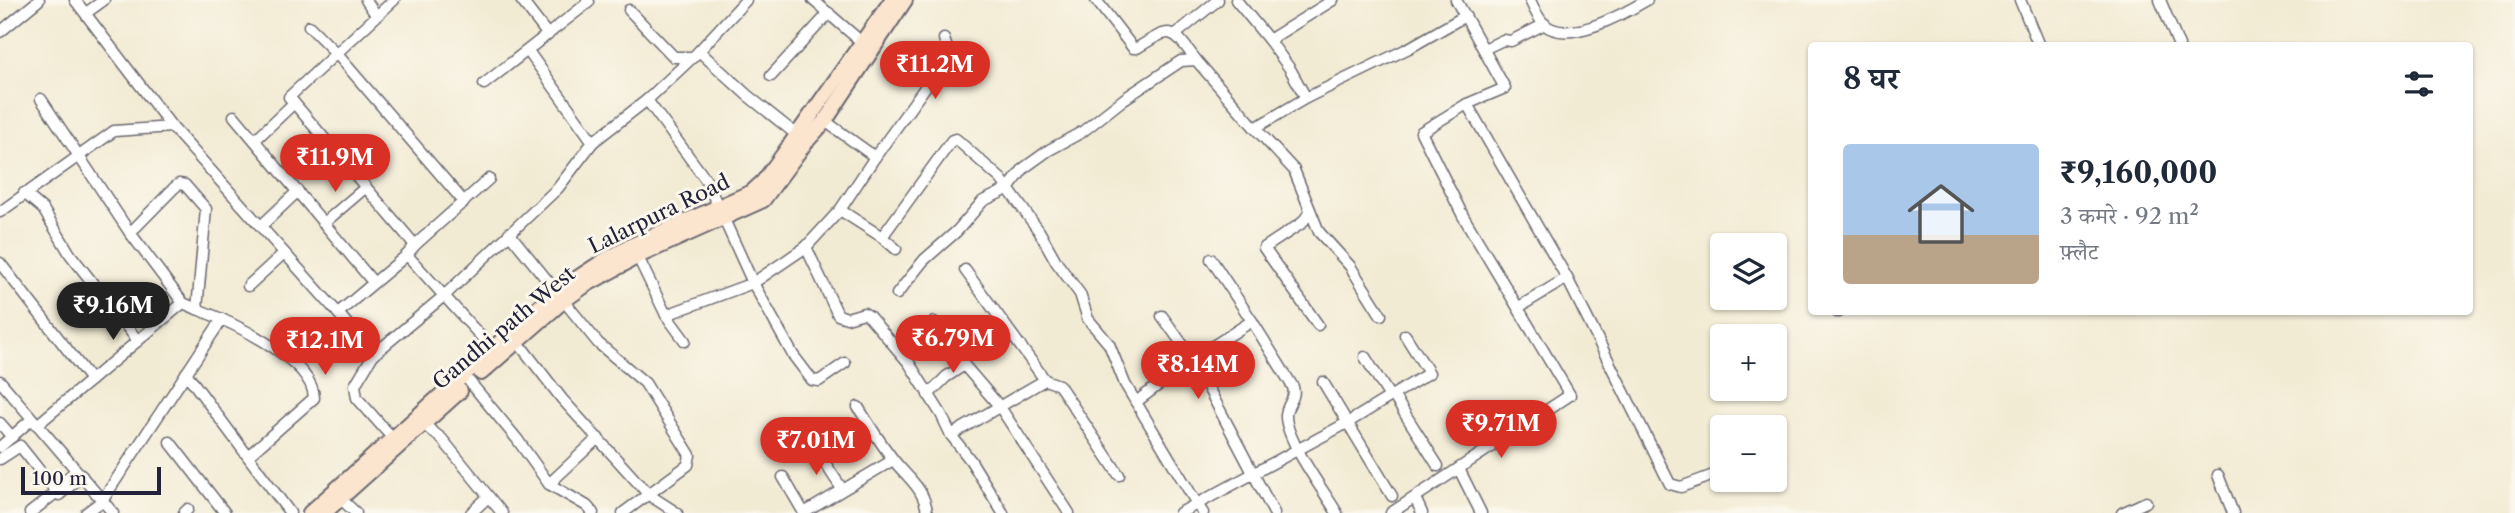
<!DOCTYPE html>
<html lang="hi">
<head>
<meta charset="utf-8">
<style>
	body { margin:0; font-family:"Libre Caslon Text","Noto Serif Devanagari",serif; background:#f6f6f7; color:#1f2937; height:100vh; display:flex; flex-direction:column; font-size:26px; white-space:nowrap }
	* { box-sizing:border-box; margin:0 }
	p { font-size:23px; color:#747a83 }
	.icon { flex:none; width:38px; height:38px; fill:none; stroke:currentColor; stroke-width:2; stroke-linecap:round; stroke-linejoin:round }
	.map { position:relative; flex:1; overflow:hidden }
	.details { position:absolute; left:1808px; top:42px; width:665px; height:273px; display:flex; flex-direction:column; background:#fff; border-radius:7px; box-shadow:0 2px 5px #0004 }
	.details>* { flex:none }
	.fabs { position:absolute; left:1710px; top:233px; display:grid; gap:14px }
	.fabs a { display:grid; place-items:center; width:77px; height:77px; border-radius:7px; background:#fff; box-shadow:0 2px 5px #0004; font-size:35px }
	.scale { position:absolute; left:21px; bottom:18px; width:140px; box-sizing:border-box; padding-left:7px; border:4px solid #22223b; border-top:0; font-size:19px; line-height:24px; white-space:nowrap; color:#22223b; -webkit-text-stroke:5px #fbf7ec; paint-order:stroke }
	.price { position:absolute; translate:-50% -60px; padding:0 16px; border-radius:24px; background:#d93025; color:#fff; font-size:23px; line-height:46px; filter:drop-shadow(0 2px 4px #0008) }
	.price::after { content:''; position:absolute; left:50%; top:42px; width:21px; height:16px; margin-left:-10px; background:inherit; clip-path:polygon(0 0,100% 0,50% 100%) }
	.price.selected { background:#222; color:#fff }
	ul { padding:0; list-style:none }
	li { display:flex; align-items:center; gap:21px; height:175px; padding:0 35px }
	li span { display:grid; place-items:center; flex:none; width:196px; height:140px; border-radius:7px; color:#555 }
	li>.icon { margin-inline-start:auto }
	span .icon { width:84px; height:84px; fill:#fffc; stroke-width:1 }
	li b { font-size:30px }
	h2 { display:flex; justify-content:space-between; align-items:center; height:84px; padding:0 35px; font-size:30px }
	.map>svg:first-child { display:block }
</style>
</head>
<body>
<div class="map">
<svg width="2515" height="513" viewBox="0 0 2515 513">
	<rect width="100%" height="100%" fill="#fbf7ec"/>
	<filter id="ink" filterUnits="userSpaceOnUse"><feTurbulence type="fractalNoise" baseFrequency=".0143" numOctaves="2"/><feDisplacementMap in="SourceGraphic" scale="14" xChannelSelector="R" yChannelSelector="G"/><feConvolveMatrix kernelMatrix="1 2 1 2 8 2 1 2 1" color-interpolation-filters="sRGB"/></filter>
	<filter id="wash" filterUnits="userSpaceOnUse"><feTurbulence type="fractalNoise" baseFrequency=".00686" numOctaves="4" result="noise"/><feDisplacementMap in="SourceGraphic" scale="28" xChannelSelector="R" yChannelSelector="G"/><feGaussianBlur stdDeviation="1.57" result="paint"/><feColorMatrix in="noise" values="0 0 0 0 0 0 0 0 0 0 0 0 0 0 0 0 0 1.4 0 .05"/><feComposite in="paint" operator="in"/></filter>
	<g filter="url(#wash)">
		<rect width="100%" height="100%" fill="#f2ebd4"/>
	</g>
	<g filter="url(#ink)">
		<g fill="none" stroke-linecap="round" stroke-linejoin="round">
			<g stroke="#6b6871" stroke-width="13">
				<g id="street">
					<path d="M75,0L172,127L338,313L373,355"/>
					<path d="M366,0L376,15"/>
					<path d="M394,0L289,97L415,245"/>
					<path d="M521,0L548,35"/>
					<path d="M746,0L699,51L747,95L797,135"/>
					<path d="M813,0L865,45"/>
					<path d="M1096,0L1133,48H1137C1173,26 1171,27 1196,60"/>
					<path d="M1236,0L1269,40"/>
					<path d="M1456,0L1465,16"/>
					<path d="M1530,0C1533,7 1538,18 1544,24C1568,46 1625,13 1647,0"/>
					<path d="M2020,0L2039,46"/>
					<path d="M2160,0L2179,46"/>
					<path d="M629,10L674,57H693L699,51"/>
					<path d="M86,13L104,0"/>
					<path d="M309,26L336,53L464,202"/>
					<path d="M0,32L39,0"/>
					<path d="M1176,34L1218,0"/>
					<path d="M1484,49L1503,40L1511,41L1545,24"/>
					<path d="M528,51L593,142"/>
					<path d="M771,76L829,13"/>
					<path d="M484,84L589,2L587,0"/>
					<path d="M1306,98L1290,69L1269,40L1333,0"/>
					<path d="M41,99L128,230L183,303"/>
					<path d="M647,100L693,57"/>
					<path d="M1467,104L1567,278L1670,484L1681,487L1719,473"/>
					<path d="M234,116L373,282"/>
					<path d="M1255,128L1294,170L1319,232L1350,266L1381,315"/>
					<path d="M256,139L294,103"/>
					<path d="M875,157L949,54L944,39"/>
					<path d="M24,193L43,209L70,254L138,341"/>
					<path d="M840,210L882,237L952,140L956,139L1001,179L1039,231L1057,263L1080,294L1088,319L1109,344L1125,384L1197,504L1347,423L1429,373L1405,335"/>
					<path d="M0,212L114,131L172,127"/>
					<path d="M1310,212L1302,223L1264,248L1318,325"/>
					<path d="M324,223L366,187"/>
					<path d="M261,226L298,191"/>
					<path d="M130,233L174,188L179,184L185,185L206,209L197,309C229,321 313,359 314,398L248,456"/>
					<path d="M509,233L598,343L645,383L690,455L688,465L623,513"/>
					<path d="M882,237L896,249"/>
					<path d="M806,247L838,315L847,318L864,313L869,316L909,363L941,414L951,435L971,461L1003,513"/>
					<path d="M636,253L666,315L685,341"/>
					<path d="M407,255L496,353"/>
					<path d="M0,263L91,380"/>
					<path d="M965,270L1045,380"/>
					<path d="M248,286L284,253"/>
					<path d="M897,294L924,260L957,231L983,201L1008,189L1024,168L1049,150L1082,132L1124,99L1181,61L1196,60L1255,128L1306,98L1409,48L1465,16L1505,88L1467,104L1421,132L1463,216L1570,395L1391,513"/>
					<path d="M1519,307L1567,278"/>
					<path d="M1837,312H1839"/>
					<path d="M338,313L407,255L415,245L489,179"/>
					<path d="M666,315L753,283L793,355L812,380L819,381L845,363"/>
					<path d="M1162,316L1193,359L1274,513"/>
					<path d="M1252,321L1293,387C1297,399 1285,405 1286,417C1287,442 1324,491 1337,513"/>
					<path d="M934,322L964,365L1000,407L1069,513"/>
					<path d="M517,341L562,399L649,495L677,513"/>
					<path d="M1365,357L1390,397"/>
					<path d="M186,373L290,513"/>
					<path d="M464,375L517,439L549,484L587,506L593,513"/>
					<path d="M0,381L113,513"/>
					<path d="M1323,382L1392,496"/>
					<path d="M928,395L946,377L964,365"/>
					<path d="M1393,395L1438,466"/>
					<path d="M1136,402L1193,359L1252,321L1211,259"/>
					<path d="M858,407C869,425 880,442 892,458C906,477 925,488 927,513"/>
					<path d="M0,423L12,437"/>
					<path d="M423,424L442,439L502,513"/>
					<path d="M37,425L183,303L197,309"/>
					<path d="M951,435L1045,380L1059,385L1119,475"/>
					<path d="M170,442L225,513"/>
					<path d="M396,442L357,398L355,385L373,355L445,295L558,188L593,142L647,100L706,180L753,283L806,247L840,210L875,157L825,121"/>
					<path d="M0,447L32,419"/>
					<path d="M815,448L842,489"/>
					<path d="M0,459L20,446L59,495L82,476"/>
					<path d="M1459,469L1481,513"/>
					<path d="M2218,475L2233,513"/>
					<path d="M783,477L804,513L893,460"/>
					<path d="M549,484L598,438"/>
					<path d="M55,488L76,471"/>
					<path d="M340,498L356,513"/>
					<path d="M1415,498L1422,513"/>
					<path d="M30,513L57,492"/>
					<path d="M86,513L102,501L222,319"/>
					<path d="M184,513L188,509"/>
					<path d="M471,513L488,497"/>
					<path d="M1180,513L1197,504L1203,513"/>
					<path d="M2122,513L2146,502"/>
				</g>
			</g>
			<g stroke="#6b6871" stroke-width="18">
				<g id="secondary">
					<path d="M481,373L563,301L587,284L638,256L763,200L805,143L825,121L905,0"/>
					<path d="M310,513L556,292L602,262L633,245L752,192L763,182L783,155L892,0"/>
					<path d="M324,513L460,391"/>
				</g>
			</g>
			<use href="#street" stroke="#fff" stroke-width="10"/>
			<use href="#secondary" stroke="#fce5cf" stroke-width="14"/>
		</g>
	</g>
	<g text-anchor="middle" stroke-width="6" stroke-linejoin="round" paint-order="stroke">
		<g font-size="21" fill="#22223b" stroke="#fbf7ec">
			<text transform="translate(659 214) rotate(-26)" y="7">Lalarpura Road</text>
			<text transform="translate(504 328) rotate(-40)" y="7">Gandhi path West</text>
		</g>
	</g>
</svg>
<div class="fabs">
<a><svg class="icon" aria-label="layers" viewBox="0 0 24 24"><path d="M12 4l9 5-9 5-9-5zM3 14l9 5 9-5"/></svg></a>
<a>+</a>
<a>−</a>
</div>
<div class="scale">100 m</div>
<b class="price" style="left:935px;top:101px">₹11.2M</b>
<b class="price" style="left:335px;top:194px">₹11.9M</b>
<b class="price selected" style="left:113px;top:342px">₹9.16M</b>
<b class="price" style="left:953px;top:375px">₹6.79M</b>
<b class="price" style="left:325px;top:377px">₹12.1M</b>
<b class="price" style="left:1198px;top:401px">₹8.14M</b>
<b class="price" style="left:1501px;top:460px">₹9.71M</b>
<b class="price" style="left:816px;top:477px">₹7.01M</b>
<section class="details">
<h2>8 घर<svg class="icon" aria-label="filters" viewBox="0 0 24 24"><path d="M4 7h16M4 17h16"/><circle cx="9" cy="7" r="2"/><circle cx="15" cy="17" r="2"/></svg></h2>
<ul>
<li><span style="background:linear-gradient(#a9c7e8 65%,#b9a48a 0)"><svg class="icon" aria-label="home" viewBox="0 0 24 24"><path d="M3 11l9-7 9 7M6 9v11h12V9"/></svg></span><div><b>₹9,160,000</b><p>3 कमरे · 92 m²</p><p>फ़्लैट</p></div></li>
</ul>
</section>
</div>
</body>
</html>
